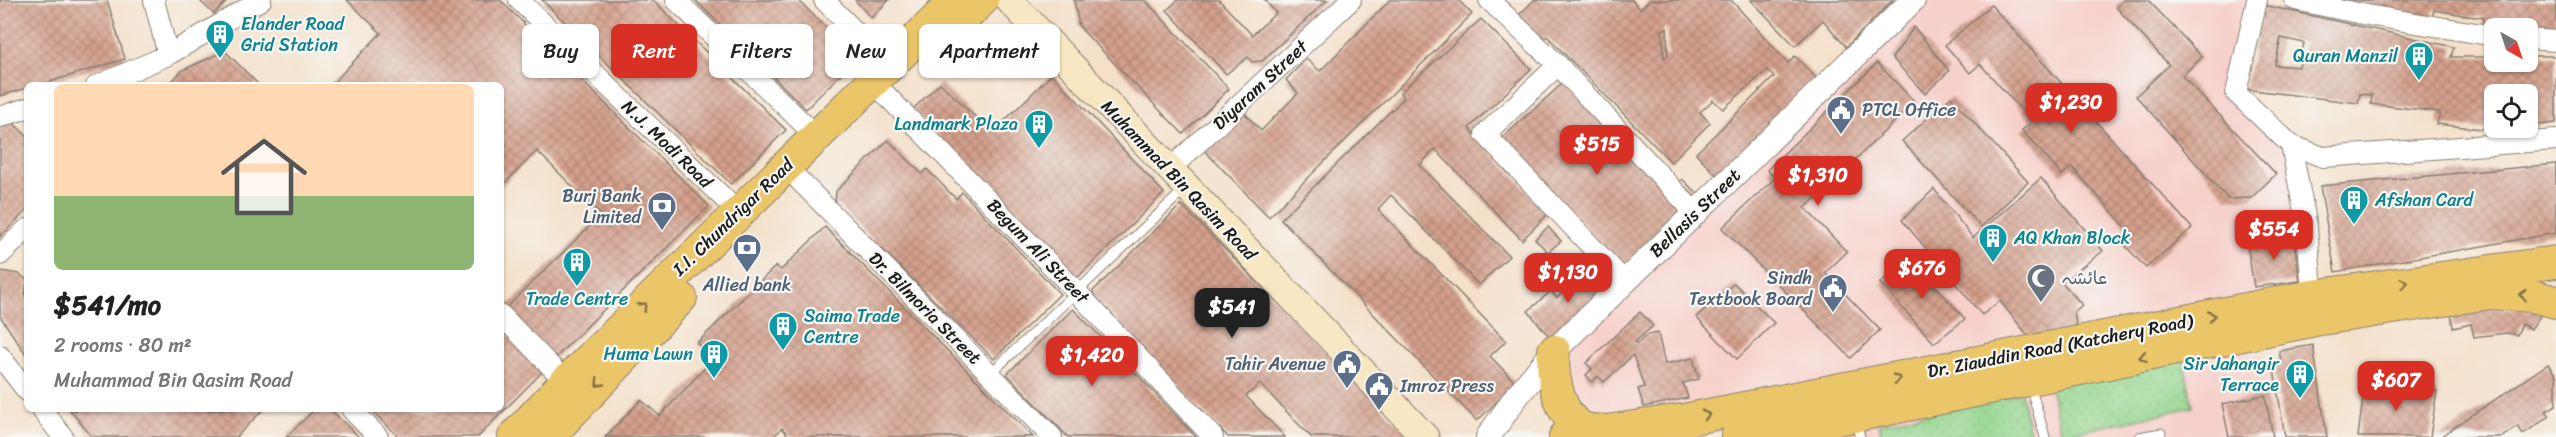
<!DOCTYPE html>
<html lang="en">
<head>
<meta charset="utf-8">
<style>
	body { margin:0; font-family:Sriracha,"Playpen Sans Arabic",sans-serif; background:#f6f6f6; color:#222; height:100vh; display:flex; flex-direction:column; font-size:22px; white-space:nowrap }
	* { box-sizing:border-box; margin:0 }
	p { font-size:20px; color:#767676 }
	.icon { flex:none; width:33px; height:33px; fill:none; stroke:currentColor; stroke-width:2; stroke-linecap:round; stroke-linejoin:round }
	.map { position:relative; flex:1; overflow:hidden }
	.drawer { position:absolute; left:24px; top:82px; width:480px; height:330px; display:flex; flex-direction:column; background:#fff; border-radius:9px; box-shadow:0 2px 4px #0004 }
	.drawer>* { flex:none }
	.top-card { position:absolute; left:522px; top:24px; width:570px; height:54px; display:flex; gap:12px }
	.needle { width:39px; rotate:141deg }
	.controls { position:absolute; left:2484px; top:18px; display:grid; gap:12px }
	.controls a { display:grid; place-items:center; width:54px; height:54px; border-radius:9px; background:#fff; box-shadow:0 2px 4px #0004; font-size:30px }
	.price { position:absolute; translate:-50% -51px; padding:0 14px; border-radius:12px; background:#d93025; color:#fff; font-size:20px; line-height:39px; filter:drop-shadow(0 2px 3px #0008) }
	.price::after { content:''; position:absolute; left:50%; top:36px; width:18px; height:14px; margin-left:-9px; background:inherit; clip-path:polygon(0 0,100% 0,50% 100%) }
	.price.active { background:#222; color:#fff }
	ul { padding:0; list-style:none }
	li { display:grid; align-content:center; gap:12px; height:318px; padding:0 30px }
	li span { display:grid; place-items:center; height:186px; border-radius:9px; color:#555 }
	li>.icon { margin-inline-start:auto }
	span .icon { width:108px; height:108px; fill:#fffc; stroke-width:1 }
	li b { font-size:26px }
	.tag { padding:0 21px; border-radius:9px; background:#fff; box-shadow:0 2px 4px #0004; font-size:21px; line-height:54px }
	.tag.active { background:#d93025; color:#fff }
	.map>svg:first-child { display:block }
</style>
</head>
<body>
<div class="map">
<svg width="2556" height="437" viewBox="0 0 2556 437">
	<defs>
		<pattern id="grass-dots" width="8" height="8" patternUnits="userSpaceOnUse" patternTransform="scale(1.5)"><rect width="8" height="8" fill="#95d78f"/><path d="M2 2h.1M6 6h.1" fill="none" stroke="#80b87b" stroke-width="1.8" stroke-linecap="round"/></pattern>
		<pattern id="building-cross-hatch" width="8" height="8" patternUnits="userSpaceOnUse" patternTransform="scale(1.5)"><rect width="8" height="8" fill="#d5a18d"/><path d="M0 0l8 8M0 8l8-8" fill="none" stroke="#ac8272"/></pattern>
	</defs>
	<rect width="100%" height="100%" fill="#f6f6f2"/>
	<filter id="ink" filterUnits="userSpaceOnUse"><feTurbulence type="fractalNoise" baseFrequency=".0167" numOctaves="2"/><feDisplacementMap in="SourceGraphic" scale="12" xChannelSelector="R" yChannelSelector="G"/><feConvolveMatrix kernelMatrix="1 2 1 2 8 2 1 2 1" color-interpolation-filters="sRGB"/></filter>
	<filter id="wash" filterUnits="userSpaceOnUse"><feTurbulence type="fractalNoise" baseFrequency=".008" numOctaves="4" result="noise"/><feDisplacementMap in="SourceGraphic" scale="24" xChannelSelector="R" yChannelSelector="G"/><feGaussianBlur stdDeviation="1.35" result="paint"/><feColorMatrix in="noise" values="0 0 0 0 0 0 0 0 0 0 0 0 0 0 0 0 0 1.4 0 .05"/><feComposite in="paint" operator="in"/></filter>
	<g filter="url(#wash)">
		<rect width="100%" height="100%" fill="#f4e0c9"/>
		<path fill="#f7d0ca" d="M1913,0H2257L2236,93L2291,145L2312,296L2262,331L2279,437H1726V412L1585,429L1552,365Z"/>
		<g fill="url(#grass-dots)" stroke="#587a56" stroke-width="1.5">
			<path d="M2183,359L2193,407L2061,435L2050,386Z"/>
			<path d="M2021,393L2031,437H1882L1879,423Z"/>
		</g>
		<g id="blocks">
			<g fill="url(#building-cross-hatch)" fill-rule="evenodd">
				<path d="M0,0H107L125,59L36,86H27V88L0,96Z"/>
				<path d="M199,0H228L214,14Z"/>
				<path d="M347,0H500L709,206L552,361L503,311L601,215L537,151L501,187V86H330L381,33Z"/>
				<path d="M542,0H653L786,130L731,184Z"/>
				<path d="M695,0H798L857,58L806,109Z"/>
				<path d="M855,0H889L871,18Z"/>
				<path d="M1074,0H1145L1229,89L1183,134L1084,32L1079,26Z"/>
				<path d="M1178,0H1219L1252,35L1276,13L1265,0H1327L1262,61L1252,62L1248,57L1226,74L1167,10Z"/>
				<path d="M1390,0H1458L1472,14L1269,217L1201,147L1242,110L1261,131L1298,93L1286,80L1306,59L1320,71Z"/>
				<path d="M1534,0H1632L1640,9L1650,0H1731L1788,63L1795,56L1816,78L1717,176L1696,153L1774,77L1767,70L1723,109L1713,100L1700,112L1710,123L1671,162L1547,36L1540,43L1517,17ZM1667,28L1668,55L1664,58L1662,30Z"/>
				<path d="M1751,0H1893L1846,47L1823,20L1795,46Z"/>
				<path d="M2124,0H2148L2202,57L2182,76L2276,174L2251,198L2228,199L2136,96L2169,65L2116,7Z"/>
				<path d="M2328,0H2556V32L2483,26V16L2475,17L2434,10L2432,19L2381,6L2379,13Z"/>
				<path d="M1991,5L2192,228L2146,268L2121,241L2131,233L2072,167L2062,175L2022,130L2032,122L1980,64L1970,73L1945,45Z"/>
				<path d="M2263,5L2454,47L2451,57H2494V62H2528V56H2556V123L2528,126V94H2494V129H2482L2437,124L2440,112L2371,104L2372,95L2360,94L2358,103L2245,89ZM2281,38L2304,43L2299,67L2275,65Z"/>
				<path d="M1481,19L1531,69L1469,128L1549,213L1522,240L1435,149L1420,165L1509,256L1479,285L1391,195L1378,209L1506,341L1490,356L1516,383L1477,421L1281,219L1404,98L1400,93Z"/>
				<path d="M1914,27L1949,71L1925,94L1892,58Z"/>
				<path d="M225,51L260,86H167L183,70Z"/>
				<path d="M1877,63L1915,102L1805,208L1847,252L1825,273L1880,330L1851,358L1722,228L1775,178L1767,170Z"/>
				<path d="M1052,74L1164,193L1076,279L913,109L940,83L992,133Z"/>
				<path d="M1564,82L1669,192L1682,179L1701,197L1626,271L1501,139Z"/>
				<path d="M1951,97L2028,182L1981,227L1902,141Z"/>
				<path d="M7,117L27,136V210L0,237V124Z"/>
				<path d="M888,140L922,174L927,169L956,199L962,192L1060,294L994,359L835,203L836,191Z"/>
				<path d="M2556,164V233L2335,272L2320,186Z"/>
				<path d="M2041,178L2103,251L2062,282L2082,305L2074,312L2077,332L2033,342L2000,301L1982,315L1902,220L1934,189L1973,238Z"/>
				<path d="M1181,205L1406,432L1404,437H1311L1260,384L1246,396L1285,437H1228L1094,297L1093,291Z"/>
				<path d="M825,227L1033,437H790L782,428L773,437H605L641,400L660,416L713,359L697,343L776,266L781,270Z"/>
				<path d="M1548,227L1561,241L1548,252L1535,239Z"/>
				<path d="M2293,234L2300,281L2254,287L2247,244Z"/>
				<path d="M1909,257L1965,319L1934,343L1880,283Z"/>
				<path d="M1588,267L1608,289L1553,341L1528,311L1551,291L1557,298Z"/>
				<path d="M0,271L19,274L27,280L25,296L27,299V356L0,316Z"/>
				<path d="M1734,283L1774,323L1737,359L1696,317Z"/>
				<path d="M2450,306L2544,310L2531,329L2522,324L2517,335L2506,333L2474,337L2471,324L2453,328Z"/>
				<path d="M1073,309L1108,344L1196,437H1068L1007,374Z"/>
				<path d="M1640,312L1653,326L1635,342L1637,344L1647,335L1658,333L1665,364L1693,358L1699,379L1683,383L1688,398L1644,407L1638,389L1644,387L1633,355L1604,382L1598,376L1592,382L1586,375L1592,369L1586,363Z"/>
				<path d="M501,325L545,369L478,437H399L371,410H501Z"/>
				<path d="M2313,345L2327,437H2285L2273,363L2281,361L2279,351Z"/>
				<path d="M2548,364L2556,376V405L2546,411L2550,416L2523,434L2518,426L2502,437H2440Z"/>
				<path d="M2365,382L2437,391L2430,437H2358Z"/>
				<path d="M2265,395L2273,437H2229L2222,404Z"/>
				<path d="M70,410H263L236,437H92Z"/>
				<path d="M314,410H331L359,437H286Z"/>
			</g>
		</g>
	</g>
	<g filter="url(#ink)">
		<use href="#blocks" fill-opacity="0" stroke="#887e72" stroke-width="1.5"/>
		<g fill="none" stroke-linecap="round" stroke-linejoin="round">
			<g stroke="#887e72" stroke-width="11">
				<g id="service">
					<path d="M990,374L1185,189"/>
					<path d="M2030,385L2045,437"/>
					<path d="M1855,419L1860,437"/>
					<path d="M2139,437L2161,433"/>
				</g>
			</g>
			<g stroke="#887e72" stroke-width="22">
				<g id="minor">
					<path d="M154,0L168,55"/>
					<path d="M519,0L738,212"/>
					<path d="M676,0L816,136"/>
					<path d="M824,0L888,65"/>
					<path d="M1489,0L1558,65L1485,134L1625,282"/>
					<path d="M2257,0L2236,93L2291,145L2307,227L2313,305"/>
					<path d="M2295,0L2367,15L2494,36"/>
					<path d="M2528,39L2556,41"/>
					<path d="M1558,65L1695,213"/>
					<path d="M96,86L168,55L261,0"/>
					<path d="M885,94L1076,291L1213,437"/>
					<path d="M0,117L27,108"/>
					<path d="M2291,145L2323,157L2556,140"/>
					<path d="M1169,170L1351,0"/>
					<path d="M798,179L1052,437"/>
					<path d="M0,255L27,229"/>
					<path d="M501,315L566,382"/>
					<path d="M0,356L27,391"/>
					<path d="M42,410L63,437"/>
					<path d="M352,410L378,437"/>
				</g>
			</g>
			<g stroke="#887e72" stroke-width="26">
				<path id="tertiary" d="M1488,437L1516,397L1554,351L1913,0"/>
			</g>
			<g stroke="#887e72" stroke-width="29">
				<path id="secondary" d="M1009,0L1425,437"/>
			</g>
			<g stroke="#887e72" stroke-width="34">
				<g id="primary">
					<path d="M946,35L982,0"/>
					<path d="M1554,351C1551,375 1559,420 1586,429C1592,431 1599,430 1605,431"/>
					<path d="M514,437L563,385L956,0"/>
					<path d="M548,437L681,298"/>
					<path d="M1565,437L1689,419L2312,296L2556,262"/>
					<path d="M1737,437L1854,416L2315,320L2490,293L2532,296L2556,302"/>
				</g>
			</g>
			<use href="#service" stroke="#fff" stroke-width="9"/>
			<use href="#minor" stroke="#fff" stroke-width="20"/>
			<use href="#tertiary" stroke="#fff" stroke-width="24"/>
			<use href="#secondary" stroke="#f7e8c3" stroke-width="27"/>
			<use href="#primary" stroke="#ebc669" stroke-width="32"/>
		</g>
		<defs><path id="oneway-chevron" d="M-2-3.5L2.5 0L-2 3.5" fill="none" stroke-width="1.6" stroke-linecap="round" stroke-linejoin="round" transform="scale(1.5)"/></defs>
		<g stroke="#847142">
			<use href="#oneway-chevron" transform="translate(2404 283) rotate(-8)"/>
			<use href="#oneway-chevron" transform="translate(2523 295) rotate(-176)"/>
			<use href="#oneway-chevron" transform="translate(643 306) rotate(-45)"/>
			<use href="#oneway-chevron" transform="translate(2212 316) rotate(-11)"/>
			<use href="#oneway-chevron" transform="translate(2143 357) rotate(168)"/>
			<use href="#oneway-chevron" transform="translate(1897 379) rotate(-11)"/>
			<use href="#oneway-chevron" transform="translate(599 383) rotate(134)"/>
			<use href="#oneway-chevron" transform="translate(1706 415) rotate(-13)"/>
		</g>
	</g>
	<defs>
		<g id="building-pin" transform="scale(1.5)"><path d="M0 17L-7.5 6A9.5 9.5 0 1 1 7.5 6Z" fill="#0f9aa8" stroke="#f6f6f2"/><path d="M-4-6H4V6H1V3H-1V6H-4ZM-2.5-4.3h1.7v1.8h-1.7ZM.8-4.3h1.7v1.8H.8ZM-2.5-1h1.7V.8h-1.7ZM.8-1h1.7V.8H.8Z" fill="#fff"/></g>
		<g id="civic-pin" transform="scale(1.5)"><path d="M0 17L-7.5 6A9.5 9.5 0 1 1 7.5 6Z" fill="#5c6f8a" stroke="#f6f6f2"/><path d="M-.6-6.5H3V-4.5H.6V-3L4-1V1h2V6H-6V1h2V-1L-.6-3ZM-1.2 2.5V6h2.4V2.5Z" fill="#fff"/></g>
		<g id="bank-pin" transform="scale(1.5)"><path d="M0 17L-7.5 6A9.5 9.5 0 1 1 7.5 6Z" fill="#5c6f8a" stroke="#f6f6f2"/><path d="M-6-4H6V4H-6ZM0-2.3a2.3 2.3 0 1 0 0 4.6a2.3 2.3 0 1 0 0-4.6Z" fill="#fff"/></g>
		<g id="mosque-pin" transform="scale(1.5)"><path d="M0 17L-7.5 6A9.5 9.5 0 1 1 7.5 6Z" fill="#6b7280" stroke="#f6f6f2"/><path d="M3.5-4.9A6 6 0 1 0 3.5 4.9A5 5 0 1 1 3.5-4.9Z" fill="#fff"/></g>
	</defs>
	<g fill-rule="evenodd">
		<use href="#building-pin" x="220" y="34"/>
		<use href="#building-pin" x="2419" y="56"/>
		<use href="#civic-pin" x="1841" y="110"/>
		<use href="#building-pin" x="1039" y="124"/>
		<use href="#building-pin" x="2354" y="200"/>
		<use href="#bank-pin" x="662" y="206"/>
		<use href="#building-pin" x="1993" y="238"/>
		<use href="#bank-pin" x="747" y="248"/>
		<use href="#building-pin" x="577" y="262"/>
		<use href="#mosque-pin" x="2041" y="278"/>
		<use href="#civic-pin" x="1833" y="288"/>
		<use href="#building-pin" x="783" y="326"/>
		<use href="#building-pin" x="714" y="354"/>
		<use href="#civic-pin" x="1347" y="364"/>
		<use href="#building-pin" x="2300" y="374"/>
		<use href="#civic-pin" x="1379" y="386"/>
	</g>
	<g text-anchor="middle" stroke-width="4.5" stroke-linejoin="round" paint-order="stroke">
		<g font-size="18" fill="#0d838f" stroke="#f6f6f2" text-anchor="start">
			<text x="241" y="30">Elander Road<tspan x="241" dy="21">Grid Station</tspan></text>
			<text x="2398" y="62" text-anchor="end">Quran Manzil</text>
			<text x="1018" y="130" text-anchor="end">Landmark Plaza</text>
			<text x="2375" y="206">Afshan Card</text>
			<text x="2014" y="244">AQ Khan Block</text>
			<text x="577" y="305" text-anchor="middle">Trade Centre</text>
			<text x="804" y="322">Saima Trade<tspan x="804" dy="21">Centre</tspan></text>
			<text x="693" y="360" text-anchor="end">Huma Lawn</text>
			<text x="2279" y="370" text-anchor="end">Sir Jahangir<tspan x="2279" dy="21">Terrace</tspan></text>
		</g>
		<g font-size="18" fill="#1c1c1c" stroke="#f6f6f2">
			<text transform="translate(1260 85) rotate(-43)" y="6">Diyaram Street</text>
			<text transform="translate(667 144) rotate(44)" y="6">N.J. Modi Road</text>
			<text transform="translate(1179 180) rotate(46)" y="6">Muhammad Bin Qasim Road</text>
			<text transform="translate(1695 213) rotate(-44)" y="6">Bellasis Street</text>
			<text transform="translate(733 217) rotate(-44)" y="6">I.I. Chundrigar Road</text>
			<text transform="translate(1038 251) rotate(46)" y="6">Begum Ali Street</text>
			<text transform="translate(925 308) rotate(45)" y="6">Dr. Bilmoria Street</text>
			<text transform="translate(2060 346) rotate(-11)" y="6">Dr. Ziauddin Road (Katchery Road)</text>
		</g>
		<g font-size="18" fill="#4e5e75" stroke="#f6f6f2" text-anchor="end">
			<text x="1862" y="116" text-anchor="start">PTCL Office</text>
			<text x="641" y="202">Burj Bank<tspan x="641" dy="21">Limited</tspan></text>
			<text x="1812" y="284">Sindh<tspan x="1812" dy="21">Textbook Board</tspan></text>
			<text x="747" y="291" text-anchor="middle">Allied bank</text>
			<text x="1326" y="370">Tahir Avenue</text>
			<text x="1400" y="392" text-anchor="start">Imroz Press</text>
		</g>
		<g font-size="18" fill="#5b616d" stroke="#f6f6f2" text-anchor="start">
			<text x="2062" y="284">عائشہ</text>
		</g>
	</g>
</svg>
<div class="controls">
<a><svg class="needle" viewBox="-14 -14 28 28"><path d="M0-13l5 13h-10z" fill="#e53935"/><path d="M0 13l5-13h-10z" fill="#767676"/></svg></a>
<a><svg class="icon" aria-label="locate" viewBox="0 0 24 24"><circle cx="12" cy="12" r="6"/><path d="M12 2v4M12 18v4M2 12h4M18 12h4"/></svg></a>
</div>
<b class="price" style="left:2071px;top:134px">$1,230</b>
<b class="price" style="left:1597px;top:176px">$515</b>
<b class="price" style="left:1818px;top:207px">$1,310</b>
<b class="price" style="left:2274px;top:261px">$554</b>
<b class="price" style="left:1922px;top:300px">$676</b>
<b class="price" style="left:1568px;top:304px">$1,130</b>
<b class="price active" style="left:1232px;top:339px">$541</b>
<b class="price" style="left:1092px;top:387px">$1,420</b>
<b class="price" style="left:2396px;top:412px">$607</b>
<div class="top-card">
<a class="tag">Buy</a>
<a class="tag active">Rent</a>
<a class="tag">Filters</a>
<a class="tag">New</a>
<a class="tag">Apartment</a>
</div>
<section class="drawer">
<ul>
<li><span style="background:linear-gradient(#ffd9b3 60%,#8fb573 0)"><svg class="icon" aria-label="home" viewBox="0 0 24 24"><path d="M3 11l9-7 9 7M6 9v11h12V9"/></svg></span><div><b>$541/mo</b><p>2 rooms · 80 m²</p><p>Muhammad Bin Qasim Road</p></div></li>
</ul>
</section>
</div>
</body>
</html>
